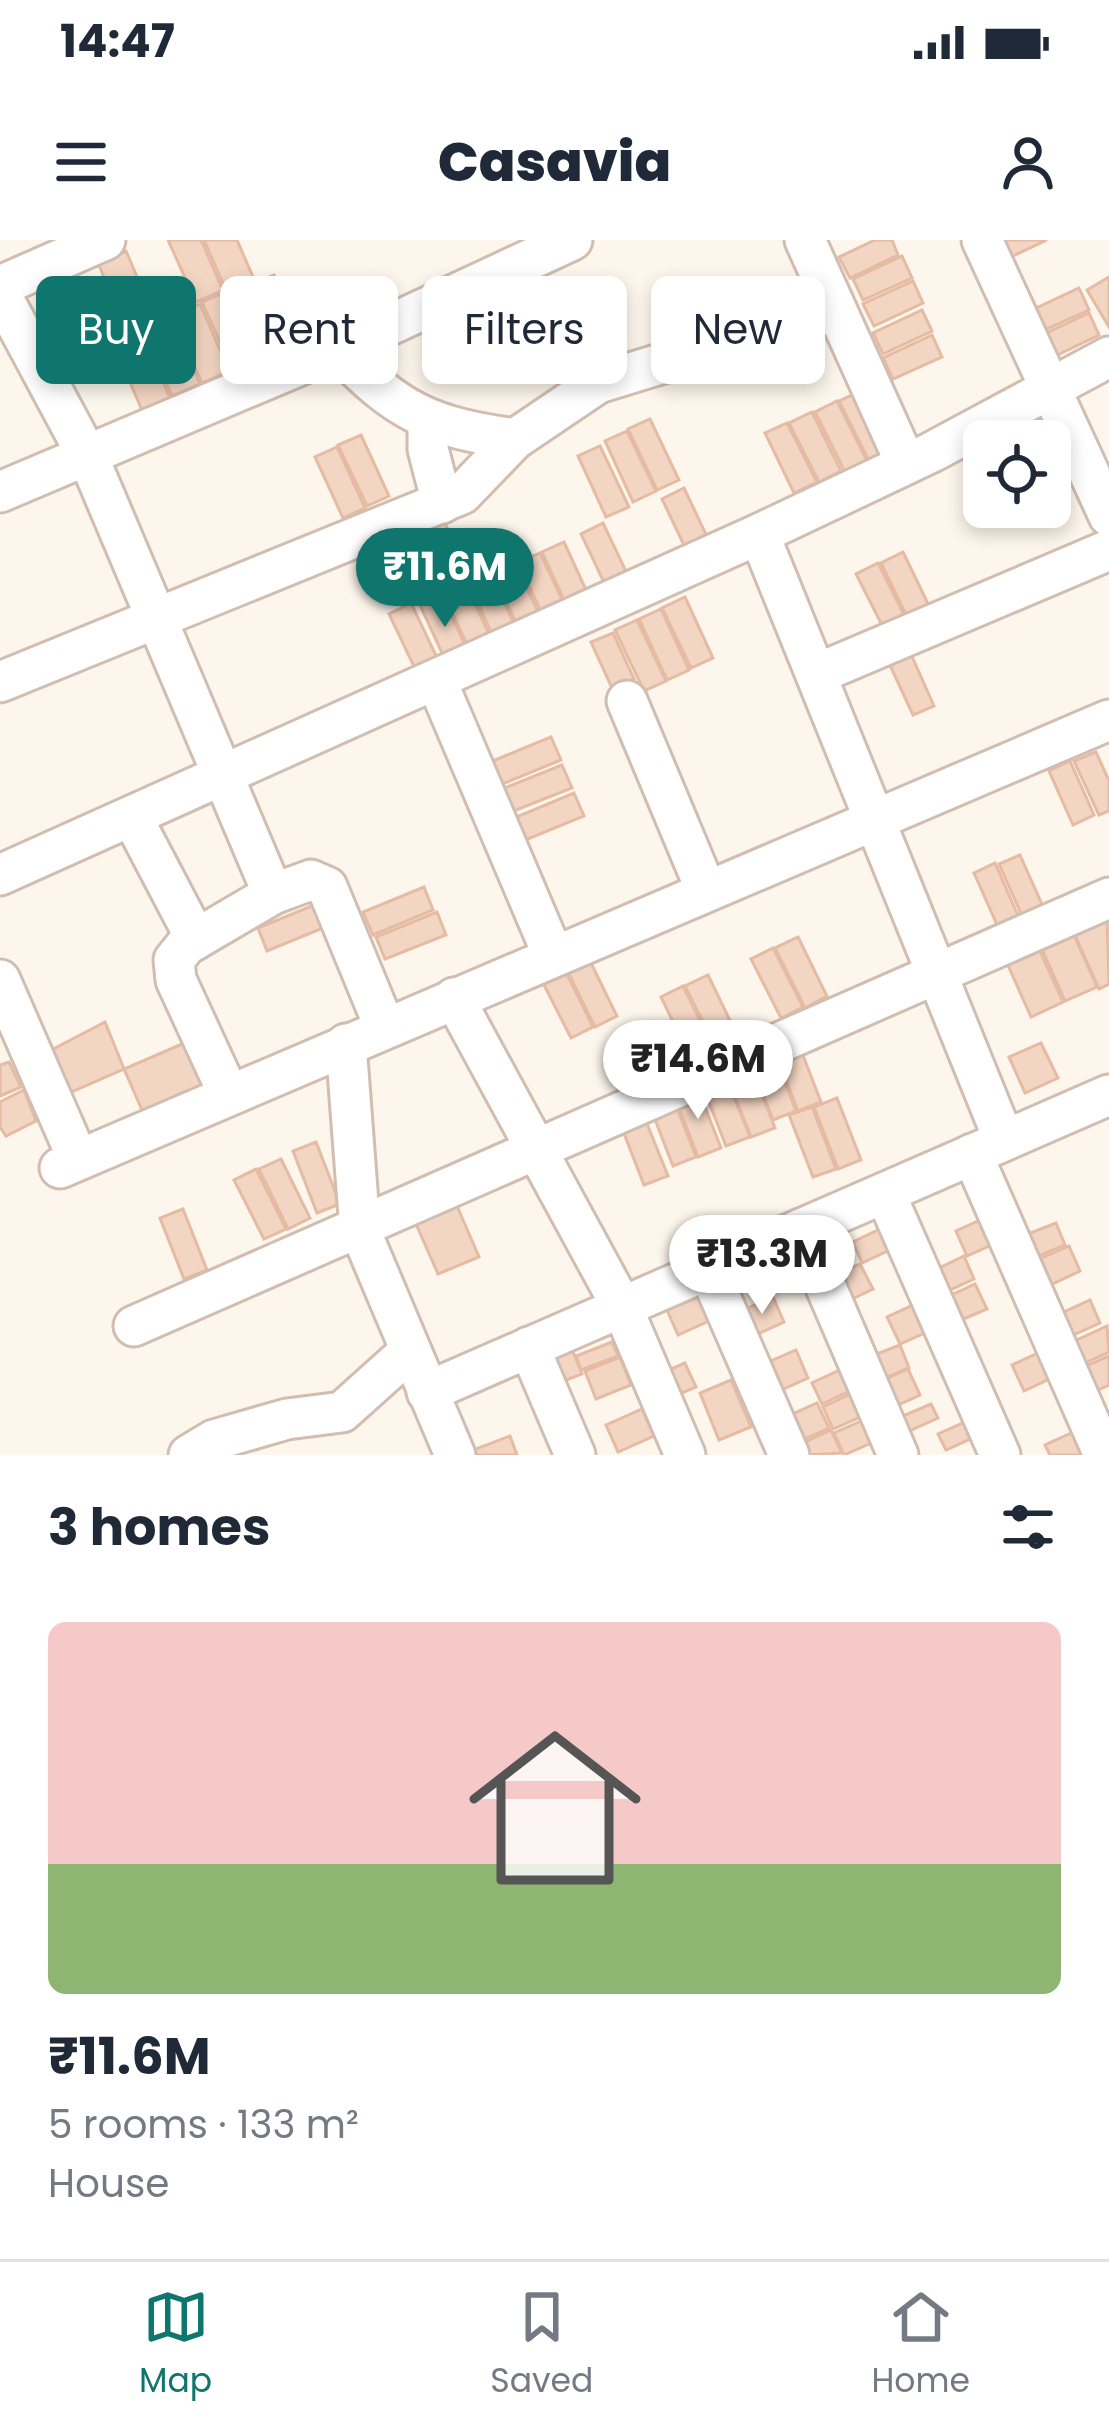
<!DOCTYPE html>
<html lang="en">
<head>
<meta charset="utf-8">
<style>
	body { margin:0; font-family:Poppins,sans-serif; background:#f6f6f7; color:#1f2937; height:100vh; display:flex; flex-direction:column; font-size:45px; white-space:nowrap }
	* { box-sizing:border-box; margin:0 }
	p { font-size:39px; color:#747a83 }
	.icon { flex:none; width:66px; height:66px; fill:none; stroke:currentColor; stroke-width:2; stroke-linecap:round; stroke-linejoin:round }
	.map { position:relative; height:1215px; overflow:hidden }
	.drawer { display:flex; flex-direction:column; background:#fff; flex:1 }
	.drawer>* { flex:none }
	.banner { position:absolute; left:36px; top:36px; width:1038px; height:108px; display:flex; gap:24px }
	.fabs { position:absolute; left:963px; top:180px; display:grid; gap:24px }
	.fabs a { display:grid; place-items:center; width:108px; height:108px; border-radius:18px; background:#fff; box-shadow:0 6px 18px #0003; font-size:60px }
	.price { position:absolute; translate:-50% -102px; padding:0 27px; border-radius:42px; background:#fff; color:#222; font-size:39px; line-height:78px; filter:drop-shadow(0 3px 6px #0008) }
	.price::after { content:''; position:absolute; left:50%; top:72px; width:36px; height:27px; margin-left:-18px; background:inherit; clip-path:polygon(0 0,100% 0,50% 100%) }
	.price.current { background:#0f766e; color:#fff }
	ul { padding:0; list-style:none }
	li { display:grid; align-content:center; gap:24px; height:636px; padding:0 48px }
	li+li { border-top:3px solid #e0e1e3 }
	li span { display:grid; place-items:center; height:372px; border-radius:18px; color:#555 }
	li>.icon { margin-inline-start:auto }
	span .icon { width:216px; height:216px; fill:#fffc; stroke-width:1 }
	li b { font-size:51px }
	h2 { display:flex; justify-content:space-between; align-items:center; height:144px; padding:0 48px; font-size:51px }
	.tag { padding:0 42px; border-radius:18px; background:#fff; box-shadow:0 6px 18px #0003; font-size:42px; line-height:108px }
	.tag.current { background:#0f766e; color:#fff }
	.status { display:flex; justify-content:space-between; align-items:center; height:84px; padding:0 60px; background:#fff; direction:ltr }
	.status svg { height:33px; fill:currentColor }
	header { display:flex; justify-content:space-between; align-items:center; height:156px; padding:0 48px; background:#fff; font-size:54px; font-weight:800 }
	.menu { display:flex; justify-content:space-around; align-items:center; height:168px; border-top:3px solid #e0e1e3; background:#fff; font-size:33px; color:#747a83 }
	.menu a { display:grid; justify-items:center; gap:6px }
	.menu .current { color:#0f766e }
	.map>svg:first-child { display:block }
</style>
</head>
<body>
<div class="status"><b>14:47</b><svg viewBox="0 0 49 12"><path d="M0 12V9h3v3zM5 12V6h3v6zM10 12V3h3v9zM15 12V0h3v12zM26 1h20v11H26zM47 4h2v5h-2z"/></svg></div>
<header><svg class="icon" aria-label="menu" viewBox="0 0 24 24"><path d="M4 6h16M4 12h16M4 18h16"/></svg>Casavia<svg class="icon" aria-label="person" viewBox="0 0 24 24"><circle cx="12" cy="8" r="4"/><path d="M4 21q1-7 8-7t8 7"/></svg></header>
<div class="map">
<svg width="1109" height="1215" viewBox="0 0 1109 1215">
	<rect width="100%" height="100%" fill="#fdf6ec"/>
	<g fill="#f3d5c3" stroke="#e6bba3" stroke-width="3">
		<path d="M168,0H201L223,50L196,62Z"/>
		<path d="M204,0H237L253,37L225,48Z"/>
		<path d="M875,0H892L898,15L850,38L839,17Z"/>
		<path d="M991,0H1047L1000,22Z"/>
		<path d="M126,11L155,79L127,91L98,23Z"/>
		<path d="M902,16L912,38L863,60L853,39Z"/>
		<path d="M274,35L303,102L276,114L246,46Z"/>
		<path d="M1109,37V87L1087,50Z"/>
		<path d="M913,41L923,63L874,86L863,64Z"/>
		<path d="M1079,48L1089,70L1040,92L1030,71Z"/>
		<path d="M230,50L259,118L232,129L202,62Z"/>
		<path d="M200,64L229,131L202,143L172,76Z"/>
		<path d="M922,70L932,91L883,114L873,93Z"/>
		<path d="M1089,73L1099,95L1051,118L1040,96Z"/>
		<path d="M171,77L200,144L172,156L143,89Z"/>
		<path d="M140,91L170,158L142,170L113,103Z"/>
		<path d="M932,95L942,117L893,139L883,118Z"/>
		<path d="M861,151L891,210L869,221L839,161Z"/>
		<path d="M837,161L867,221L845,232L815,172Z"/>
		<path d="M812,172L841,231L819,242L789,183Z"/>
		<path d="M650,179L679,240L657,250L628,189Z"/>
		<path d="M787,183L817,242L794,253L765,193Z"/>
		<path d="M627,191L656,251L633,262L605,201Z"/>
		<path d="M361,195L389,256L367,266L338,205Z"/>
		<path d="M600,206L629,267L606,277L578,216Z"/>
		<path d="M337,207L365,268L343,278L315,217Z"/>
		<path d="M684,248L713,309L691,320L662,259Z"/>
		<path d="M442,277L471,338L449,348L420,287Z"/>
		<path d="M603,283L632,344L610,355L581,294Z"/>
		<path d="M564,302L592,363L570,373L542,312Z"/>
		<path d="M903,312L932,372L910,383L881,323Z"/>
		<path d="M540,313L569,374L547,384L518,323Z"/>
		<path d="M515,322L543,383L521,393L492,332Z"/>
		<path d="M878,323L908,383L886,393L856,334Z"/>
		<path d="M491,334L519,395L497,405L469,344Z"/>
		<path d="M466,344L494,405L472,415L443,354Z"/>
		<path d="M442,355L470,416L448,426L420,365Z"/>
		<path d="M685,357L713,418L691,428L662,368Z"/>
		<path d="M411,363L440,424L418,435L389,374Z"/>
		<path d="M661,369L689,430L667,440L639,379Z"/>
		<path d="M637,380L666,441L644,451L615,390Z"/>
		<path d="M613,393L634,439L612,448L591,402Z"/>
		<path d="M910,412L934,466L913,475L888,421Z"/>
		<path d="M551,497L561,520L500,545L490,522Z"/>
		<path d="M1096,512L1109,541V571L1099,575L1074,521Z"/>
		<path d="M1070,521L1094,575L1073,585L1049,531Z"/>
		<path d="M562,525L572,548L511,572L502,549Z"/>
		<path d="M574,553L584,576L523,601L514,578Z"/>
		<path d="M1020,615L1044,669L1023,678L999,624Z"/>
		<path d="M995,623L1019,678L998,687L974,633Z"/>
		<path d="M424,647L433,670L373,695L363,672Z"/>
		<path d="M319,663L328,686L267,711L258,688Z"/>
		<path d="M437,672L446,695L385,719L376,697Z"/>
		<path d="M1107,680L1109,744L1099,749L1075,695Z"/>
		<path d="M1073,693L1097,747L1065,761L1041,707Z"/>
		<path d="M798,697L827,756L805,768L775,708Z"/>
		<path d="M773,708L803,767L781,778L751,719Z"/>
		<path d="M1039,709L1063,762L1031,777L1007,723Z"/>
		<path d="M588,717L617,776L595,787L566,728Z"/>
		<path d="M564,728L593,787L571,798L541,739Z"/>
		<path d="M708,735L737,795L715,806L685,746Z"/>
		<path d="M683,746L713,806L690,817L661,757Z"/>
		<path d="M105,782L124,829L60,857L40,816Z"/>
		<path d="M797,800L821,862L798,871L774,809Z"/>
		<path d="M189,801L213,849L146,879L124,829Z"/>
		<path d="M1041,803L1058,838L1025,853L1009,817Z"/>
		<path d="M772,809L796,871L773,880L749,818Z"/>
		<path d="M9,822L21,847L0,856V825Z"/>
		<path d="M751,827L775,888L751,897L727,836Z"/>
		<path d="M725,835L750,897L726,906L702,844Z"/>
		<path d="M697,847L721,908L698,917L674,855Z"/>
		<path d="M24,850L36,881L6,896L0,887V862Z"/>
		<path d="M672,855L696,917L673,926L649,864Z"/>
		<path d="M837,858L861,920L838,929L814,867Z"/>
		<path d="M812,867L836,929L813,937L789,875Z"/>
		<path d="M643,874L668,936L644,945L620,883Z"/>
		<path d="M316,902L340,964L317,973L293,911Z"/>
		<path d="M281,919L310,978L288,989L259,929Z"/>
		<path d="M256,929L286,989L264,999L234,940Z"/>
		<path d="M454,959L479,1017L438,1034L413,977Z"/>
		<path d="M183,969L207,1030L184,1039L160,978Z"/>
		<path d="M987,977L998,1002L967,1016L956,991Z"/>
		<path d="M1056,983L1065,1005L1029,1020L1020,997Z"/>
		<path d="M884,987L894,1008L862,1023L853,1002Z"/>
		<path d="M1069,1006L1080,1031L1040,1050L1028,1024Z"/>
		<path d="M964,1016L974,1039L941,1054L931,1032Z"/>
		<path d="M860,1024L873,1049L850,1060L838,1034Z"/>
		<path d="M975,1044L987,1069L952,1084L941,1060Z"/>
		<path d="M698,1057L709,1081L678,1095L667,1070Z"/>
		<path d="M773,1057L784,1082L751,1097L739,1072Z"/>
		<path d="M924,1060L936,1088L900,1104L887,1077Z"/>
		<path d="M1090,1060L1100,1083L1064,1099L1053,1077Z"/>
		<path d="M1107,1086L1109,1112L1076,1127L1066,1105Z"/>
		<path d="M612,1102L618,1116L581,1130L576,1116Z"/>
		<path d="M570,1104L582,1134L551,1146L539,1116Z"/>
		<path d="M900,1105L909,1128L876,1142L866,1118Z"/>
		<path d="M1049,1108L1060,1134L1024,1151L1012,1125Z"/>
		<path d="M796,1110L808,1138L777,1152L764,1124Z"/>
		<path d="M1109,1116V1145L1089,1154L1079,1129Z"/>
		<path d="M620,1117L631,1145L596,1159L585,1131Z"/>
		<path d="M685,1123L696,1147L663,1161L652,1137Z"/>
		<path d="M846,1127L856,1148L822,1164L812,1143Z"/>
		<path d="M908,1129L920,1155L885,1171L873,1145Z"/>
		<path d="M731,1140L751,1187L719,1200L700,1153Z"/>
		<path d="M857,1151L867,1174L833,1189L823,1167Z"/>
		<path d="M817,1163L829,1188L798,1202L786,1177Z"/>
		<path d="M931,1164L938,1178L898,1196L891,1181Z"/>
		<path d="M642,1169L654,1196L618,1212L606,1185Z"/>
		<path d="M868,1178L878,1200L844,1215L834,1193Z"/>
		<path d="M972,1179L979,1195L946,1210L938,1194Z"/>
		<path d="M1080,1189L1091,1215H1050L1045,1205Z"/>
		<path d="M831,1190L842,1213L806,1215L801,1204Z"/>
		<path d="M510,1196L517,1215H475L473,1210Z"/>
	</g>
	<g fill="none" stroke-linecap="round" stroke-linejoin="round">
		<g stroke="#d1beb0" stroke-width="45">
			<g id="minor">
				<path d="M805,0L906,224"/>
				<path d="M982,0L1109,276"/>
				<path d="M0,46L105,0"/>
				<path d="M472,47L529,70L598,143"/>
				<path d="M0,53L89,219L273,654L311,640L327,647L385,788"/>
				<path d="M338,109C397,172 430,187 515,199"/>
				<path d="M428,181V209L442,263"/>
				<path d="M0,252L338,109L572,0"/>
				<path d="M759,294L1004,900"/>
				<path d="M819,433L1109,310"/>
				<path d="M0,442L462,254L515,199L598,143L836,70"/>
				<path d="M437,442L553,715"/>
				<path d="M627,461L706,650"/>
				<path d="M132,577L196,699"/>
				<path d="M0,635L759,294L932,212L1109,117"/>
				<path d="M0,740L77,917"/>
				<path d="M454,758L622,1067L685,1215"/>
				<path d="M346,804L360,990L455,1215"/>
				<path d="M229,855L176,740L174,720L186,705L273,654"/>
				<path d="M972,914L1104,1215"/>
				<path d="M60,928L1109,480"/>
				<path d="M885,953L1000,1215"/>
				<path d="M801,989L898,1215"/>
				<path d="M708,1029L789,1215"/>
				<path d="M134,1086L1109,658"/>
				<path d="M529,1107L575,1215"/>
				<path d="M427,1152L1109,855"/>
				<path d="M189,1215L214,1200L287,1179L342,1172L410,1111"/>
			</g>
		</g>
		<use href="#minor" stroke="#fff" stroke-width="39"/>
	</g>
</svg>
<div class="fabs">
<a><svg class="icon" aria-label="locate" viewBox="0 0 24 24"><circle cx="12" cy="12" r="6"/><path d="M12 2v4M12 18v4M2 12h4M18 12h4"/></svg></a>
</div>
<b class="price current" style="left:445px;top:390px">₹11.6M</b>
<b class="price" style="left:698px;top:882px">₹14.6M</b>
<b class="price" style="left:762px;top:1077px">₹13.3M</b>
<div class="banner">
<a class="tag current">Buy</a>
<a class="tag">Rent</a>
<a class="tag">Filters</a>
<a class="tag">New</a>
</div>
</div>
<section class="drawer">
<h2>3 homes<svg class="icon" aria-label="filters" viewBox="0 0 24 24"><path d="M4 7h16M4 17h16"/><circle cx="9" cy="7" r="2"/><circle cx="15" cy="17" r="2"/></svg></h2>
<ul>
<li><span style="background:linear-gradient(#f6c9c9 65%,#8fb573 0)"><svg class="icon" aria-label="home" viewBox="0 0 24 24"><path d="M3 11l9-7 9 7M6 9v11h12V9"/></svg></span><div><b>₹11.6M</b><p>5 rooms · 133 m²</p><p>House</p></div></li>
</ul>
</section>
<nav class="menu">
<a class="current"><svg class="icon" aria-label="map" viewBox="0 0 24 24"><path d="M3 6l6-2 6 2 6-2v14l-6 2-6-2-6 2zM9 4v14M15 6v14"/></svg>Map</a>
<a><svg class="icon" aria-label="saved" viewBox="0 0 24 24"><path d="M7 4h10v16l-5-4-5 4z"/></svg>Saved</a>
<a><svg class="icon" aria-label="home" viewBox="0 0 24 24"><path d="M3 11l9-7 9 7M6 9v11h12V9"/></svg>Home</a>
</nav>
</body>
</html>
